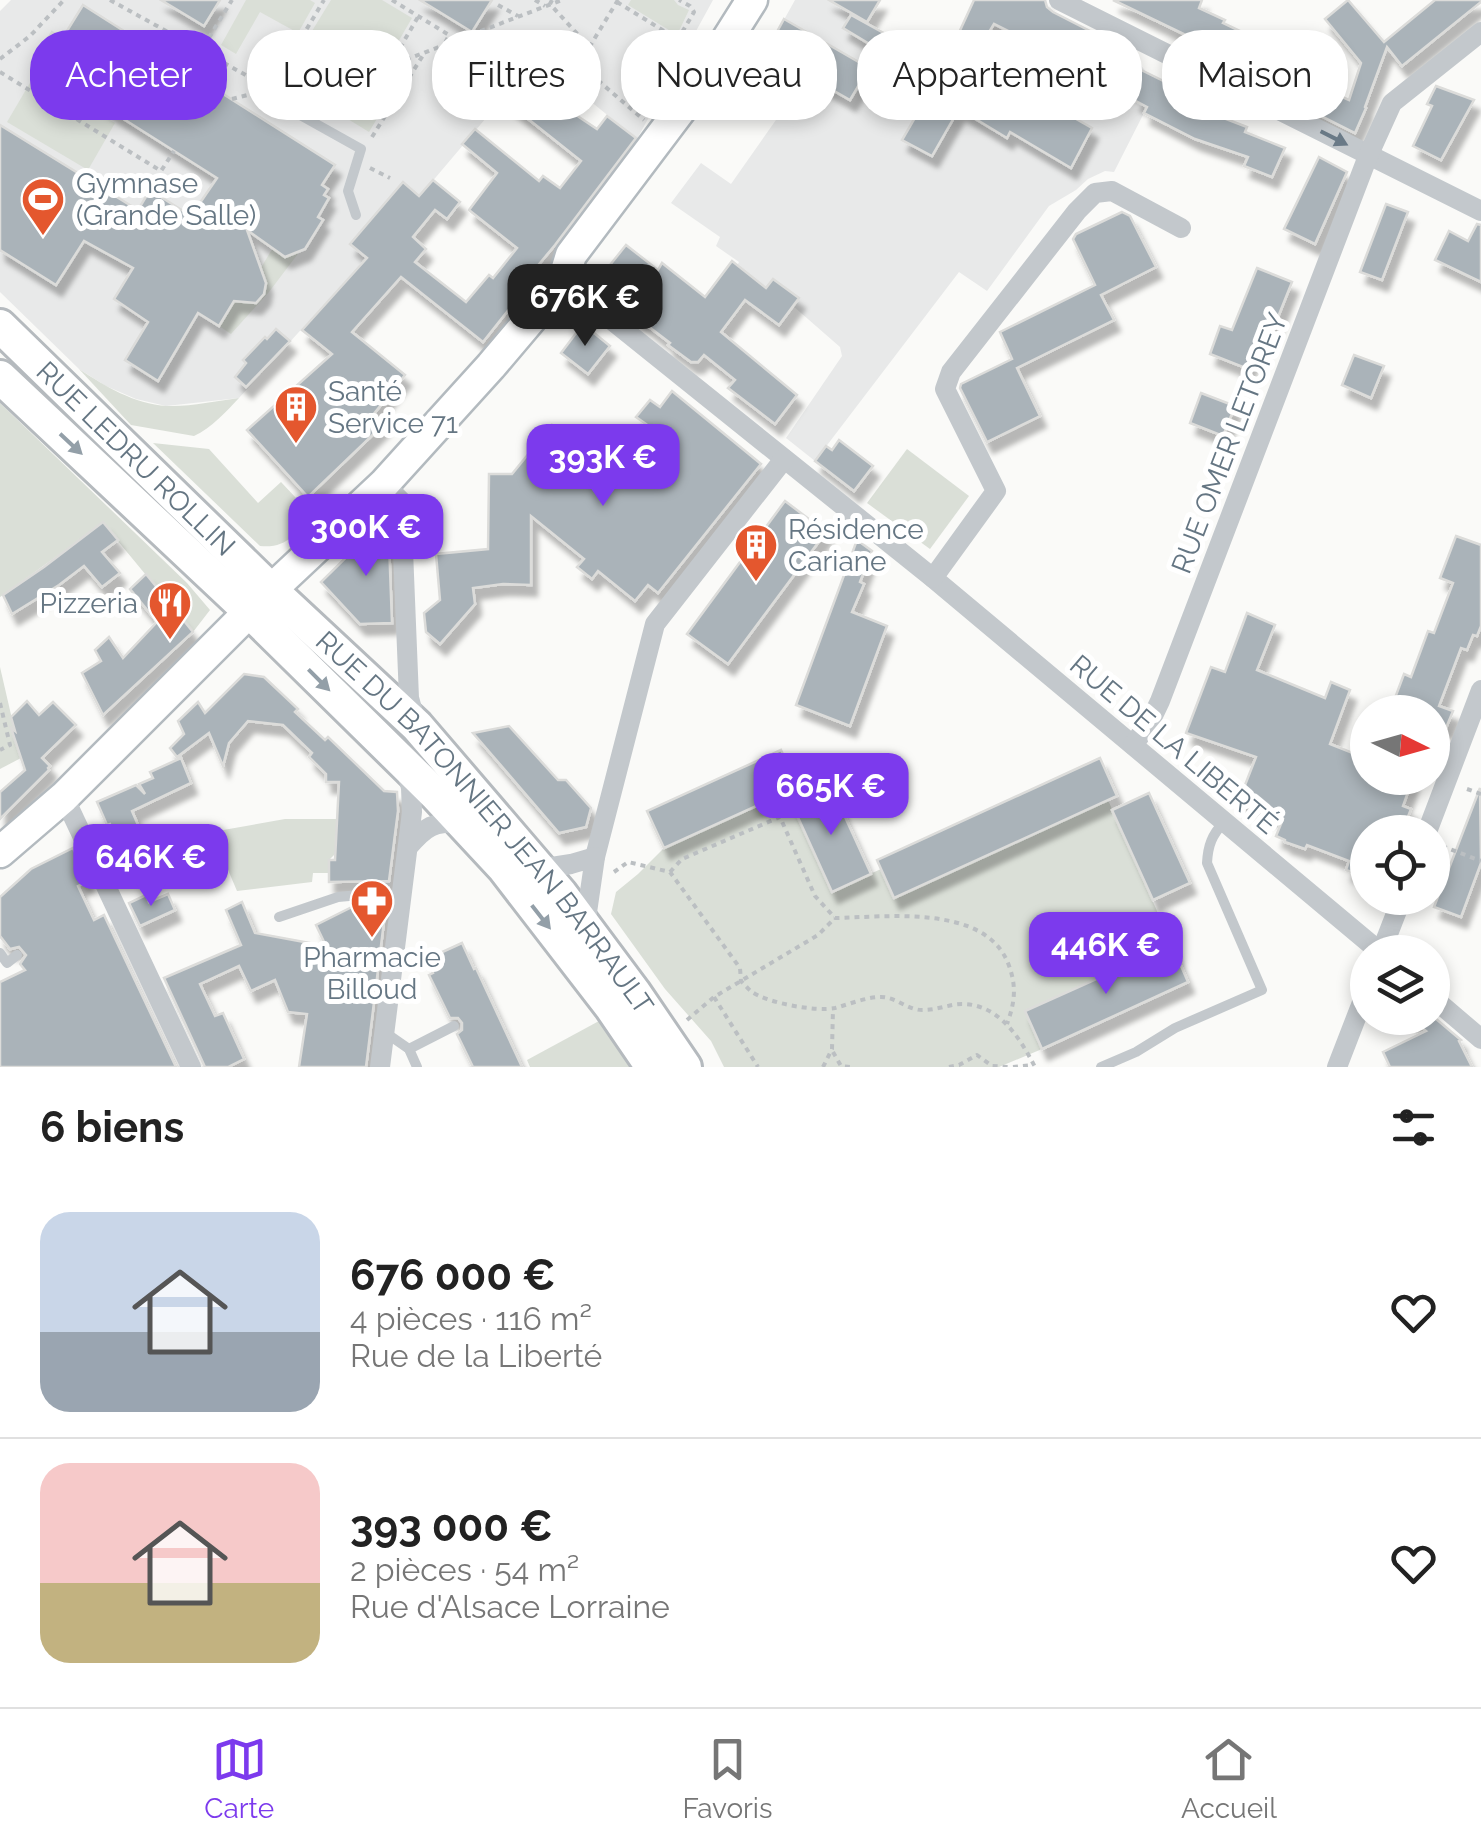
<!DOCTYPE html>
<html lang="fr">
<head>
<meta charset="utf-8">
<style>
	body { margin:0; font-family:Raleway,sans-serif; background:#f2f2f2; color:#222; height:100vh; display:flex; flex-direction:column; font-size:38px; white-space:nowrap }
	* { box-sizing:border-box; margin:0 }
	p { font-size:32px; color:#767676 }
	.icon { flex:none; width:55px; height:55px; fill:none; stroke:currentColor; stroke-width:2; stroke-linecap:round; stroke-linejoin:round }
	.map { position:relative; height:1067px; overflow:hidden }
	.drawer { display:flex; flex-direction:column; background:#fff; flex:1 }
	.drawer>* { flex:none }
	.top-card { position:absolute; left:30px; top:30px; width:1422px; height:90px; display:flex; gap:20px }
	.needle { width:65px; rotate:95deg }
	.fabs { position:absolute; left:1350px; top:695px; display:grid; gap:20px }
	.fabs a { display:grid; place-items:center; width:100px; height:100px; border-radius:50%; background:#fff; box-shadow:0 5px 15px #0003; font-size:50px }
	.price { position:absolute; translate:-50% -85px; padding:0 22px; border-radius:20px; background:#7c3aed; color:#fff; font-size:32px; line-height:65px; filter:drop-shadow(0 2px 5px #0008) }
	.price::after { content:''; position:absolute; left:50%; top:60px; width:30px; height:22px; margin-left:-15px; background:inherit; clip-path:polygon(0 0,100% 0,50% 100%) }
	.price.current { background:#222; color:#fff }
	ul { padding:0; list-style:none }
	li { display:flex; align-items:center; gap:30px; height:250px; padding:0 40px }
	li+li { border-top:2px solid #e0e0e0 }
	li span { display:grid; place-items:center; flex:none; width:280px; height:200px; border-radius:30px; color:#555 }
	li>.icon { margin-inline-start:auto }
	span .icon { width:120px; height:120px; fill:#fffc; stroke-width:1 }
	li b { font-size:42px }
	h2 { display:flex; justify-content:space-between; align-items:center; height:120px; padding:0 40px; font-size:42px }
	.chip { padding:0 35px; border-radius:40px; background:#fff; box-shadow:0 5px 15px #0003; font-size:35px; line-height:90px }
	.chip.current { background:#7c3aed; color:#fff }
	.menu { display:flex; justify-content:space-around; align-items:center; height:140px; border-top:2px solid #e0e0e0; background:#fff; font-size:28px; color:#767676 }
	.menu a { display:grid; justify-items:center; gap:5px }
	.menu .current { color:#7c3aed }
	.map>svg:first-child { display:block }
</style>
</head>
<body>
<div class="map">
<svg width="1481" height="1067" viewBox="0 0 1481 1067">
	<defs>
		<filter id="shadow"><feDropShadow dx="6" dy="11" stdDeviation="2.5" flood-color="#0004"/></filter>
	</defs>
	<rect width="100%" height="100%" fill="#fafaf8"/>
	<g fill="#e8e9e9">
		<path d="M11,0H713L637,139L537,58L386,236L239,398L166,406L136,399L106,386L79,369L0,292V11Z"/>
		<path d="M795,0H828L942,68L975,0H1022L1128,50L1148,74L1135,100L1147,107L1114,172L1105,171L1088,179L1076,190L1049,206L987,291L959,272L815,461L786,438L842,356L840,347L793,306L737,266L739,262L716,246L720,237L671,203L701,163L731,184L790,100L750,71L766,52Z"/>
	</g>
	<g fill="#dadfd7">
		<path d="M246,0H310L315,3L298,33L260,12L236,54L221,45Z"/>
		<path d="M331,0H382L412,18L387,61L303,93L282,80Z"/>
		<path d="M631,0H674L678,5L689,10L677,35L628,5Z"/>
		<path d="M515,50L533,62L500,103L485,88Z"/>
		<path d="M409,65L369,132L317,100Z"/>
		<path d="M34,76L115,123L88,170L7,122Z"/>
		<path d="M302,215L319,226L269,292L231,334L219,326L235,300L254,303L264,294L266,283L259,271L280,236Z"/>
		<path d="M79,369C105,386 134,404 167,406C190,407 215,401 239,398C226,412 211,428 194,436L131,425Z"/>
		<path d="M0,403L187,583L210,610L193,632L103,523L0,597Z"/>
		<path d="M153,443L209,449L258,503L281,482L312,515C297,533 286,549 260,546Z"/>
		<path d="M907,449L969,496L930,549L867,503Z"/>
		<path d="M0,667L21,758L0,769Z"/>
		<path d="M787,792L802,797L832,891L881,869L895,898L1108,800L1172,945L1026,1011L1042,1049L999,1067H724L711,1041L665,989L611,914L616,892L638,874L664,848Z"/>
		<path d="M285,819H337L335,854L329,860V873H313L312,882L237,891L212,832Z"/>
		<path d="M599,1021L636,1067H530L527,1060Z"/>
	</g>
	<g fill="#aab3b9" stroke="#dcdcda" stroke-width="2.5" filter="url(#shadow)">
		<path d="M161,0H220L204,26Z"/>
		<path d="M420,0H492L472,32Z"/>
		<path d="M829,0H880L867,22Z"/>
		<path d="M974,0H1045L1047,7L1053,12L1092,32L1091,34L1128,50L1123,61L1196,97L1199,91L1215,99L1208,112L1247,127L1245,132L1285,148L1272,177L1244,166L1248,157L1195,139L1144,113L1147,107L1134,100L1138,93L1096,75L994,24L972,60L1092,128L1071,168L1010,132L1007,138L959,109L932,156L902,140L935,83L930,81L947,47L951,50Z"/>
		<path d="M1113,0H1202L1199,8L1225,20L1223,23L1269,45L1296,55L1288,72L1294,75L1291,81L1337,103L1340,96L1349,100L1361,63L1325,19L1348,0L1384,42L1435,0H1481V2L1402,66L1387,47L1365,107L1366,108L1355,133L1262,86L1267,74Z"/>
		<path d="M83,5L335,165L322,185L328,189L324,195L329,198L318,217L323,220L305,249L285,257L247,230L266,283L264,294L256,303L234,301L219,326L198,313L158,381L125,360L148,322L114,299L133,268L84,241L56,285L0,250V125L138,210L150,190L191,216L217,178L43,68L48,61L38,55L52,32L62,39Z"/>
		<path d="M851,15L909,47L901,63L843,28Z"/>
		<path d="M784,19L869,68L850,100L766,52Z"/>
		<path d="M538,57L573,86L561,102L579,117L597,129L607,116L636,138L555,245L530,275L534,278L483,342L401,277L352,332L405,375L373,415L383,425L308,497L247,430L332,354L302,330L367,258L350,244L403,182L419,196L433,180L460,202L447,219L435,210L413,237L426,249L415,262L466,302L489,275L493,278L517,248L469,210L497,173L462,144L475,129L539,181L543,176L560,188L581,161L503,99Z"/>
		<path d="M1436,86L1474,100L1441,160L1413,146L1432,106L1427,104Z"/>
		<path d="M1319,157L1347,172L1315,244L1284,229Z"/>
		<path d="M1386,204L1408,212L1382,280L1360,272Z"/>
		<path d="M1122,212L1130,216L1156,267L1101,295L1114,320L1017,368L1040,416L987,442L960,388L961,384L1012,359L1000,332L1095,285L1073,239L1076,234Z"/>
		<path d="M1477,224L1481,225V282L1435,260L1449,231L1468,241Z"/>
		<path d="M626,245L658,270L662,263L705,297L732,261L766,288L773,279L799,298L779,325L745,300L721,332L797,395L775,424L728,388L735,380L704,355L698,362H691L668,345L670,343L594,285Z"/>
		<path d="M1257,268L1292,282L1272,332L1264,328L1248,369L1210,354L1220,326L1232,330Z"/>
		<path d="M583,324L610,346L588,374L561,353Z"/>
		<path d="M276,329L290,341L246,387L235,377L246,363L243,360L265,337L267,339Z"/>
		<path d="M1354,355L1384,366L1371,398L1342,385Z"/>
		<path d="M672,391L761,464L658,593L648,585L635,601L598,571L592,579L577,567L584,559L531,516V585L503,584L473,588L475,604L440,644L426,632L424,613L440,600L436,554L488,549L489,474H512L552,425L590,456L599,445L618,461L646,424L636,417L650,400L660,407Z"/>
		<path d="M1201,393L1235,406L1223,436L1190,423Z"/>
		<path d="M839,440L873,466L854,491L815,461L826,446L832,450Z"/>
		<path d="M785,501L826,532L728,664L687,634Z"/>
		<path d="M388,516L392,623L360,624L321,582Z"/>
		<path d="M103,522L118,540L102,552L120,573L102,587L84,566L59,585L12,614L3,595L44,567Z"/>
		<path d="M1456,536L1481,545V626L1477,636L1473,635L1467,650L1461,648L1439,706L1453,711L1446,728L1432,722V712H1408L1392,706L1404,674L1411,677L1428,631L1434,633L1453,583L1440,578Z"/>
		<path d="M857,540L872,551L860,582L864,584L852,612L887,626L850,726L796,705Z"/>
		<path d="M146,574L193,632L103,715L82,673L101,661L95,650L109,637L123,658L157,622L130,589Z"/>
		<path d="M1247,613L1275,625L1257,670L1325,698L1331,682L1350,690L1330,744L1368,759V778H1413L1403,806L1411,809L1402,832H1368V878L1346,870L1349,861L1307,845L1305,849L1285,842V840L1276,836L1283,819L1238,803L1256,757L1186,733L1211,667L1225,672Z"/>
		<path d="M244,674L264,677L298,709L295,712L325,740L328,737L384,791L397,792L398,811L389,881L329,882V860H335L339,782H326V774L309,757L312,753L283,725L248,721L229,743L223,766L209,733L177,757L170,748L184,734L178,721L198,702L205,713Z"/>
		<path d="M27,701L39,715L53,702L76,725L42,758L50,766L48,768L49,770L0,819V792L25,770L11,728L15,731L11,717Z"/>
		<path d="M509,726L558,780H566L591,808L586,827L559,833L473,733Z"/>
		<path d="M781,750L798,787L664,848L647,811Z"/>
		<path d="M181,758L191,783L132,811L153,860L130,872L110,824L107,825L97,802L136,785L145,794L139,784L153,778L150,772Z"/>
		<path d="M1100,758L1117,796L894,898L877,860Z"/>
		<path d="M830,784L871,874L832,892L791,802Z"/>
		<path d="M1480,788L1481,863L1461,917L1434,907Z"/>
		<path d="M1149,793L1190,883L1153,900L1112,810Z"/>
		<path d="M73,848L88,881L78,886L94,920L104,915L176,1067H0V982L25,970L20,964L26,955L19,947L10,949L0,936V897L31,869Z"/>
		<path d="M388,889L366,1067H299L307,1014L288,1012L275,980L251,991L239,966L200,984L215,1016L223,1013L244,1059L228,1067H205L164,978L241,945L226,910L242,902L255,933L326,946L316,925Z"/>
		<path d="M168,894L175,910L140,926L129,903L146,895L149,902Z"/>
		<path d="M462,943L474,969L476,968L522,1067H473L457,1034L462,1030V1023L458,1018H450L429,975L433,973L427,959Z"/>
		<path d="M1172,945L1188,982L1042,1049L1025,1011Z"/>
		<path d="M1410,1018H1435L1461,1040L1459,1041L1472,1067H1390L1383,1052L1426,1031Z"/>
	</g>
	<g fill="none" stroke-linecap="round" stroke-linejoin="round">
		<g stroke="#b3babf" stroke-width="35">
			<path id="secondary" d="M0,852L64,797L271,590L384,484L491,366L563,281L571,255L694,92L752,0"/>
		</g>
		<g stroke="#b5babe" stroke-width="38">
			<g id="primary">
				<path id="s1" d="M0,326L271,590L417,726L561,894L634,992L685,1067"/>
				<path d="M0,377L250,612L436,795L503,867L611,1007L652,1067"/>
			</g>
		</g>
		<g stroke="#bbbfc2" stroke-width="4" stroke-dasharray="5 5" stroke-linecap="butt">
			<path d="M110,0L271,89L275,94"/>
			<path d="M392,0L449,35L444,45"/>
			<path d="M535,0L545,6"/>
			<path d="M552,0L550,4L581,38"/>
			<path d="M618,0L579,64L644,120"/>
			<path d="M617,2L693,49"/>
			<path d="M498,5L518,16"/>
			<path d="M0,59L30,36L64,0"/>
			<path d="M390,65L418,17"/>
			<path d="M0,72L161,171L174,151"/>
			<path d="M188,72L232,0"/>
			<path d="M657,75L694,12L690,6L679,0"/>
			<path d="M232,99L271,89L324,0"/>
			<path d="M303,99L562,0"/>
			<path d="M372,137L425,52"/>
			<path d="M370,168L390,178"/>
			<path d="M0,703L10,745L0,750"/>
			<path d="M1467,789L1481,794"/>
			<path d="M1442,846L1481,861"/>
			<path d="M614,872L628,862L670,872L740,968L741,981C745,985 748,989 752,992C768,1003 816,1012 835,1008C850,1004 866,997 881,997C897,997 908,1011 924,1010C937,1010 950,1004 962,1004C999,1004 1020,1038 1035,1067"/>
			<path d="M670,872L682,859L780,817L815,896L835,918C887,917 984,904 1008,963C1017,986 1015,1002 1007,1024"/>
			<path d="M714,997L758,1067"/>
			<path d="M687,1020L714,997L818,935L835,918"/>
			<path d="M833,1052L841,1066L850,1067"/>
			<path d="M823,1067L832,1049L833,1009"/>
			<path d="M949,1067L959,1065L977,1055L992,1066L1009,1067"/>
			<path d="M1013,1067L1033,1065"/>
		</g>
		<g stroke="#c3c8cc" stroke-width="10">
			<path d="M284,106L361,149L348,191L356,215"/>
			<path d="M279,917L338,897L360,895"/>
			<path d="M0,953L7,963L17,955"/>
			<path d="M386,1033L409,1049L417,1067"/>
			<path d="M409,1049L454,1026"/>
			<path d="M1101,1067L1136,1052L1175,1028L1262,990L1207,863C1208,845 1212,835 1224,822"/>
		</g>
		<g stroke="#c3c8cc" stroke-width="20">
			<path d="M1059,0L1481,211"/>
			<path d="M563,281L933,578L1380,952"/>
			<path d="M384,484L401,501L409,698L415,720"/>
			<path d="M933,578L996,491L945,389L951,372L1077,211L1095,193L1112,191L1181,228"/>
			<path d="M1133,745L1150,722L1160,701L1368,156L1392,103L1481,32"/>
			<path d="M64,797L191,1067"/>
			<path d="M1427,832L1481,690"/>
			<path d="M408,847C426,826 433,822 461,822"/>
			<path d="M595,857L655,624L784,459"/>
			<path d="M539,869L571,864L595,857L585,926"/>
			<path d="M1381,952L1402,898"/>
			<path d="M1432,997L1481,1039"/>
			<path d="M380,1067L412,812L411,788L406,767"/>
			<path d="M1337,1067L1368,987"/>
		</g>
		<use href="#secondary" stroke="#fff" stroke-width="30"/>
		<use href="#primary" stroke="#fff" stroke-width="32"/>
	</g>
	<defs><path id="oneway-solid" d="M-6-.8H1V-3.2L6.5 0L1 3.2V.8H-6Z" transform="scale(2.5)"/></defs>
	<use fill="#6a7a87" href="#oneway-solid" transform="translate(1334 138) rotate(27)"/>
	<g fill="#939fa8">
		<use href="#oneway-solid" transform="translate(71 444) rotate(43)"/>
		<use href="#oneway-solid" transform="translate(319 680) rotate(45)"/>
		<use href="#oneway-solid" transform="translate(541 917) rotate(52)"/>
	</g>
	<defs>
		<g id="stadium-pin" transform="scale(2.25)"><path d="M0 17L-7.5 6A9.5 9.5 0 1 1 7.5 6Z" fill="#e4572e" stroke="#fff"/><path d="M0-5a6.5 5 0 1 0 0 10a6.5 5 0 1 0 0-10ZM-3.5-1.8h7v3.6h-7Z" fill="#fff"/></g>
		<g id="building-pin" transform="scale(2.25)"><path d="M0 17L-7.5 6A9.5 9.5 0 1 1 7.5 6Z" fill="#e4572e" stroke="#fff"/><path d="M-4-6H4V6H1V3H-1V6H-4ZM-2.5-4.3h1.7v1.8h-1.7ZM.8-4.3h1.7v1.8H.8ZM-2.5-1h1.7V.8h-1.7ZM.8-1h1.7V.8H.8Z" fill="#fff"/></g>
		<g id="restaurant-pin" transform="scale(2.25)"><path d="M0 17L-7.5 6A9.5 9.5 0 1 1 7.5 6Z" fill="#e4572e" stroke="#fff"/><path d="M-5-6h1v4h1v-4h1v4h1v-4h1v5L-1.5 .5V6h-2V.5L-5-1ZM5-6V6H3V1.5H1.5Q1.5-4 5-6Z" fill="#fff"/></g>
		<g id="pharmacy-pin" transform="scale(2.25)"><path d="M0 17L-7.5 6A9.5 9.5 0 1 1 7.5 6Z" fill="#e4572e" stroke="#fff"/><path d="M-2-6h4v4h4v4h-4v4h-4v-4h-4v-4h4Z" fill="#fff"/></g>
	</defs>
	<g fill-rule="evenodd">
		<use href="#stadium-pin" x="43" y="199"/>
		<use href="#building-pin" x="296" y="407"/>
		<use href="#building-pin" x="756" y="545"/>
		<use href="#restaurant-pin" x="170" y="603"/>
		<use href="#pharmacy-pin" x="372" y="901"/>
	</g>
	<g text-anchor="middle" stroke-width="10" stroke-linejoin="round" paint-order="stroke">
		<g font-size="28" fill="#657683" stroke="#fff" text-anchor="start">
			<text x="76" y="193">Gymnase<tspan x="76" dy="32">(Grande Salle)</tspan></text>
			<text x="328" y="401">Santé<tspan x="328" dy="32">Service 71</tspan></text>
			<text x="788" y="539">Résidence<tspan x="788" dy="32">Cariane</tspan></text>
			<text x="138" y="613" text-anchor="end">Pizzeria</text>
			<text x="372" y="967" text-anchor="middle">Pharmacie<tspan x="372" dy="32">Billoud</tspan></text>
		</g>
		<g font-size="28" fill="#657683" stroke="#fff">
			<text transform="translate(1229 443) rotate(-69)" y="10">RUE OMER LETOREY</text>
			<text dy="10" stroke="none"><textPath href="#s1" startOffset="190">RUE LEDRU ROLLIN</textPath></text>
			<text transform="translate(1174 744) rotate(40)" y="10">RUE DE LA LIBERTÉ</text>
			<text dy="10" stroke="none"><textPath href="#s1" startOffset="695">RUE DU BATONNIER JEAN BARRAULT</textPath></text>
		</g>
	</g>
</svg>
<div class="fabs">
<a><svg class="needle" viewBox="-14 -14 28 28"><path d="M0-13l5 13h-10z" fill="#e53935"/><path d="M0 13l5-13h-10z" fill="#767676"/></svg></a>
<a><svg class="icon" aria-label="locate" viewBox="0 0 24 24"><circle cx="12" cy="12" r="6"/><path d="M12 2v4M12 18v4M2 12h4M18 12h4"/></svg></a>
<a><svg class="icon" aria-label="layers" viewBox="0 0 24 24"><path d="M12 4l9 5-9 5-9-5zM3 14l9 5 9-5"/></svg></a>
</div>
<b class="price current" style="left:585px;top:349px">676K €</b>
<b class="price" style="left:603px;top:509px">393K €</b>
<b class="price" style="left:366px;top:579px">300K €</b>
<b class="price" style="left:831px;top:838px">665K €</b>
<b class="price" style="left:151px;top:909px">646K €</b>
<b class="price" style="left:1106px;top:997px">446K €</b>
<div class="top-card">
<a class="chip current">Acheter</a>
<a class="chip">Louer</a>
<a class="chip">Filtres</a>
<a class="chip">Nouveau</a>
<a class="chip">Appartement</a>
<a class="chip">Maison</a>
</div>
</div>
<section class="drawer">
<h2>6 biens<svg class="icon" aria-label="filters" viewBox="0 0 24 24"><path d="M4 7h16M4 17h16"/><circle cx="9" cy="7" r="2"/><circle cx="15" cy="17" r="2"/></svg></h2>
<ul>
<li><span style="background:linear-gradient(#c9d6e8 60%,#9aa5b1 0)"><svg class="icon" aria-label="home" viewBox="0 0 24 24"><path d="M3 11l9-7 9 7M6 9v11h12V9"/></svg></span><div><b>676 000 €</b><p>4 pièces · 116 m²</p><p>Rue de la Liberté</p></div><svg class="icon" aria-label="heart" viewBox="0 0 24 24"><path d="M12 20l-8-8c-3-5 5-10 8-4 3-6 11-1 8 4z"/></svg></li>
<li><span style="background:linear-gradient(#f6c9c9 60%,#c2b280 0)"><svg class="icon" aria-label="home" viewBox="0 0 24 24"><path d="M3 11l9-7 9 7M6 9v11h12V9"/></svg></span><div><b>393 000 €</b><p>2 pièces · 54 m²</p><p>Rue d'Alsace Lorraine</p></div><svg class="icon" aria-label="heart" viewBox="0 0 24 24"><path d="M12 20l-8-8c-3-5 5-10 8-4 3-6 11-1 8 4z"/></svg></li>
</ul>
</section>
<nav class="menu">
<a class="current"><svg class="icon" aria-label="map" viewBox="0 0 24 24"><path d="M3 6l6-2 6 2 6-2v14l-6 2-6-2-6 2zM9 4v14M15 6v14"/></svg>Carte</a>
<a><svg class="icon" aria-label="saved" viewBox="0 0 24 24"><path d="M7 4h10v16l-5-4-5 4z"/></svg>Favoris</a>
<a><svg class="icon" aria-label="home" viewBox="0 0 24 24"><path d="M3 11l9-7 9 7M6 9v11h12V9"/></svg>Accueil</a>
</nav>
</body>
</html>
